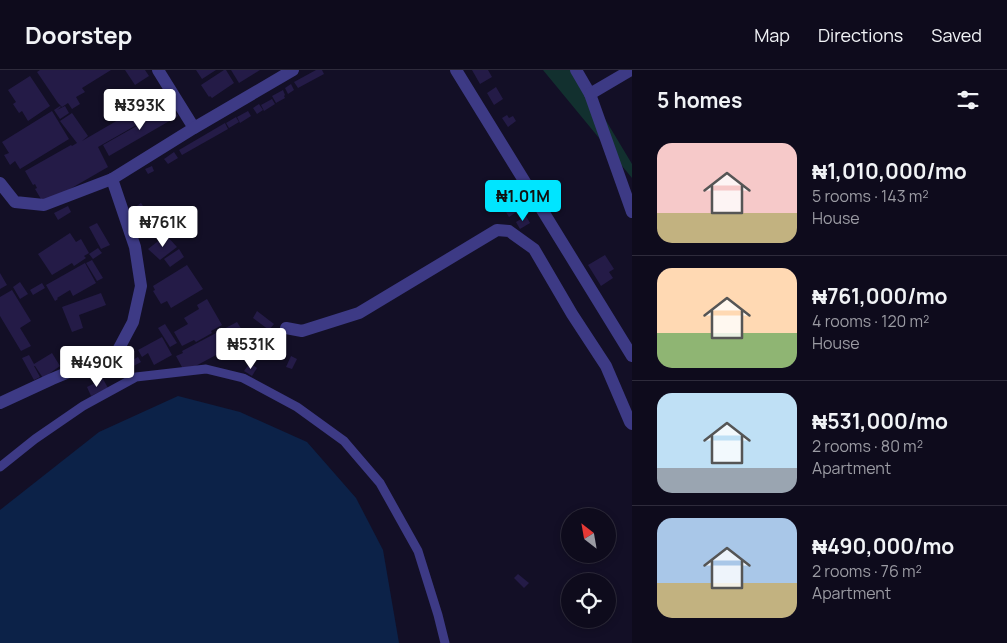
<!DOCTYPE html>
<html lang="en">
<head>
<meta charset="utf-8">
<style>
	body { margin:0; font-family:Manrope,sans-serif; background:#1c1929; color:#f1f3f6; height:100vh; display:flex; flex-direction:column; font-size:19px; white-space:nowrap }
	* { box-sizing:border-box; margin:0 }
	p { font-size:16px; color:#9b9ba3 }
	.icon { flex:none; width:28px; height:28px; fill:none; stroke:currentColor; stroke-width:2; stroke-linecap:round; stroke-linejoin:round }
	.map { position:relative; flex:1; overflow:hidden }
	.drawer { display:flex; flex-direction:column; background:#0e0b1c; width:375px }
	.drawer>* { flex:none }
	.needle { width:32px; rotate:329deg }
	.tools { position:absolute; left:561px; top:438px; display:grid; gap:10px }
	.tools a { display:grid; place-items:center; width:55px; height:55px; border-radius:50%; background:#0e0b1c; box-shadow:0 2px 8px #0003,0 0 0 1px #2e2b3b; font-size:25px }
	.price { position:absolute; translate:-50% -42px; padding:0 11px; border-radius:5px; background:#fff; color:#222; font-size:16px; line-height:32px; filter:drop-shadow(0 1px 2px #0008) }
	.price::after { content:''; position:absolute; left:50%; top:30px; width:15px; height:11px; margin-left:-8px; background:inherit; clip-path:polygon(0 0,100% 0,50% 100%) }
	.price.selected { background:#00e5ff; color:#111 }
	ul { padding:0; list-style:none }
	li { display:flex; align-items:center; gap:15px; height:125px; padding:0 25px }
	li+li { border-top:1px solid #2e2b3b }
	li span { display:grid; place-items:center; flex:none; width:140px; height:100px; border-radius:15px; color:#555 }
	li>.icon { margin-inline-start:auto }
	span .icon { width:60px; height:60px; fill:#fffc; stroke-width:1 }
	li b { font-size:21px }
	h2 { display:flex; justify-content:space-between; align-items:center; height:60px; padding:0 25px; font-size:21px }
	header { display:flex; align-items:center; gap:30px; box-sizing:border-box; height:70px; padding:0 25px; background:#0e0b1c; border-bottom:1px solid #2e2b3b }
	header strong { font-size:24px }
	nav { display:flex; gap:28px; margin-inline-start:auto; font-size:18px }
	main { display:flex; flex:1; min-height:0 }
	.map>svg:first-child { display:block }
</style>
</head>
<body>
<header>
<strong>Doorstep</strong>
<nav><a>Map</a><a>Directions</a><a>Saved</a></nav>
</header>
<main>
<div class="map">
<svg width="632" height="573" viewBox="0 0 632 573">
	<rect width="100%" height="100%" fill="#130f26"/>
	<path fill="#12302f" d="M543,0H577L581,9L632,94V108Z"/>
	<path fill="#0c2248" d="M178,326L240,342L307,372L356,428L383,480L399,573H0V440L99,362Z"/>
	<g fill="#241b47">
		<path d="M40,0H111L82,18L85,22L76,27L80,34L72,39L68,33L62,37L58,33L37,2Z"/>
		<path d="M125,0H145L149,6L135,15Z"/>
		<path d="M196,0H216L202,9Z"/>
		<path d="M224,0H226L234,13L212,28L210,26L209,27L201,15Z"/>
		<path d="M231,0H260L239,13Z"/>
		<path d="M316,0H322L324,4L298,18L294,12Z"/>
		<path d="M472,0H488L492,7L480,14Z"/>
		<path d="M30,6L50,36L28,51L22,41L19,43L13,34L16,32L8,20Z"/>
		<path d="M291,14L294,20L288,24L285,18Z"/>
		<path d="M496,17L503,29L494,35L487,23Z"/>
		<path d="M283,20L285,25L284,26L285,28L276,33L272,26Z"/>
		<path d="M161,25L168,37L98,77L108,97L44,134L35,119L37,118L35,114L33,115L25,101L71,75L72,76L77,73L60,51L72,43L88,66L82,71Z"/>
		<path d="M272,29L275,34L264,41L261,35Z"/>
		<path d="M259,34L263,40L257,44L253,38Z"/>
		<path d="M60,36L61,37L57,40L65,36L69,43L60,49L54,40Z"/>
		<path d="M172,36L178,46L109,86L103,75Z"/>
		<path d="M52,41L69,69L20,99L15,91L10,95L4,85L9,83L2,72Z"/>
		<path d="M248,41L251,46L240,53L237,47Z"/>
		<path d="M507,45L509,48L513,46L516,51L508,57L502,48Z"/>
		<path d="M236,47L239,52L229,58L226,53Z"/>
		<path d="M225,53L228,59L182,85L179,80Z"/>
		<path d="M174,82L178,88L168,94L164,89Z"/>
		<path d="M152,96L154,101L148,104L145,99Z"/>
		<path d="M516,130L521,139L509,147L503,137Z"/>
		<path d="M141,133L156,155L146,163L130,141Z"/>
		<path d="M68,136L71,142L58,150L54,143Z"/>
		<path d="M526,146L530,153L520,159L516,152Z"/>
		<path d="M97,153L110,175L101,179L89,157Z"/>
		<path d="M70,163L76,172L81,169L89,183L84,186L86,188L74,196L72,193L52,205L38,184Z"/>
		<path d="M166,165L177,177L160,190L148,179Z"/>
		<path d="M98,178L102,183L93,189L89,184Z"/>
		<path d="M179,179L184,187L170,197L164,189Z"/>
		<path d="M605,185L614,199L609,202L613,208L601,216L588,195Z"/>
		<path d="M92,190L103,208L97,211L86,193Z"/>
		<path d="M85,193L96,213L73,226L70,220L57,228L58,229L55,231L46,215Z"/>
		<path d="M187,195L203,219L171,238L167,231L161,234L153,221L155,220L153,216Z"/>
		<path d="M0,203L7,215L0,219Z"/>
		<path d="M20,212L28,224L20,229L13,217Z"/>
		<path d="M42,213L45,218L33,225L30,220Z"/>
		<path d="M12,220L31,251L20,258L31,276L21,281L0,246V227Z"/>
		<path d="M101,223L106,235L79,245L83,258L72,262L62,237Z"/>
		<path d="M207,229L222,255L211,261L212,263L196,272L194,270L182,276L174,262L188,254L184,248L199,239L197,235Z"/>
		<path d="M257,241L274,254L269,260L253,248Z"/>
		<path d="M237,252L242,260L245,258L250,267L188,300L183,299L176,286L183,283L182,281Z"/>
		<path d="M165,254L177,273L170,277L158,258Z"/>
		<path d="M162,267L172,285L154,295L148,283L142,287L138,280Z"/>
		<path d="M52,283L60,296L43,308L35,296H34L40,307L34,310L22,288L29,285L34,294Z"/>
		<path d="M291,286L297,289L292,299L286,297Z"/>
		<path d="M138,287L141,292L128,299L125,294Z"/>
		<path d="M250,293L257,298L252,306L244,301Z"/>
		<path d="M103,309L108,318L91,326L87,317Z"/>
		<path d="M518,504L529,513L524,518L514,508Z"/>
	</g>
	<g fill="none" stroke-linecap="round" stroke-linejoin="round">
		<path stroke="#3d3a85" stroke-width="9" d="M0,397L35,369L83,336L136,307L206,299L243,308L297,337L344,371L380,413L418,481L438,545L445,573"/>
		<g stroke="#3d3a85" stroke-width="12">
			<path d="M158,0L194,58"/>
			<path d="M576,0L590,24L632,142"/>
			<path d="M590,24L631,0"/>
			<path d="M0,113L15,132L44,135L112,109L194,58L293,0"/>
			<path d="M286,258L302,261L359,243L497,160L509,161L534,179L572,244L606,296L630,352L632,354"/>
			<path d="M0,333L52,309L117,282L133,252L141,216L135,177L112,109"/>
		</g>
		<path stroke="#3d3a85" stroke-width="12" d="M456,0L632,286"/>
	</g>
</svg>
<div class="tools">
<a><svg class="needle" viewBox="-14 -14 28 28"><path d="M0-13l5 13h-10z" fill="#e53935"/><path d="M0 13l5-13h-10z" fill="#9b9ba3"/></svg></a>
<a><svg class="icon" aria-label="locate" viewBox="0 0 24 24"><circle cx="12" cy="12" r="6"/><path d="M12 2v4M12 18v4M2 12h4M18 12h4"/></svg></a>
</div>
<b class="price" style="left:140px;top:61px">₦393K</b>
<b class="price selected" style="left:523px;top:152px">₦1.01M</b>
<b class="price" style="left:163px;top:178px">₦761K</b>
<b class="price" style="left:251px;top:300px">₦531K</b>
<b class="price" style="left:97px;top:318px">₦490K</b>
</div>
<section class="drawer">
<h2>5 homes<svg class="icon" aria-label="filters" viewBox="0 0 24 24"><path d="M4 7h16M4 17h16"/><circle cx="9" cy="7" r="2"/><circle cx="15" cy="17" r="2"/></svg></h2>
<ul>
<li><span style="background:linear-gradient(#f6c9c9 70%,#c2b280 0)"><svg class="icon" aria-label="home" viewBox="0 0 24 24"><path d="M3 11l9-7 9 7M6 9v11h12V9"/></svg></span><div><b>₦1,010,000/mo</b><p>5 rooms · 143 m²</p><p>House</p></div></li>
<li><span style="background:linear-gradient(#ffd9b3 65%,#8fb573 0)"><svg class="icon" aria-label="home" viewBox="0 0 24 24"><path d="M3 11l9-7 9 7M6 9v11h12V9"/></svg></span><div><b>₦761,000/mo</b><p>4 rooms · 120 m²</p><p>House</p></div></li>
<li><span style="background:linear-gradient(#bfe0f5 75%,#9aa5b1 0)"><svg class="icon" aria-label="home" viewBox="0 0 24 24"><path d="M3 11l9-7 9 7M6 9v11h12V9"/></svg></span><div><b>₦531,000/mo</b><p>2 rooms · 80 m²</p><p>Apartment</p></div></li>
<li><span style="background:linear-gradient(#a9c7e8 65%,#c2b280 0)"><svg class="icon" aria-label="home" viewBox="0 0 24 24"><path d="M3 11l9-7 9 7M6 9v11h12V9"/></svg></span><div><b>₦490,000/mo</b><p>2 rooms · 76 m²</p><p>Apartment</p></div></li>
</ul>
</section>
</main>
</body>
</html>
